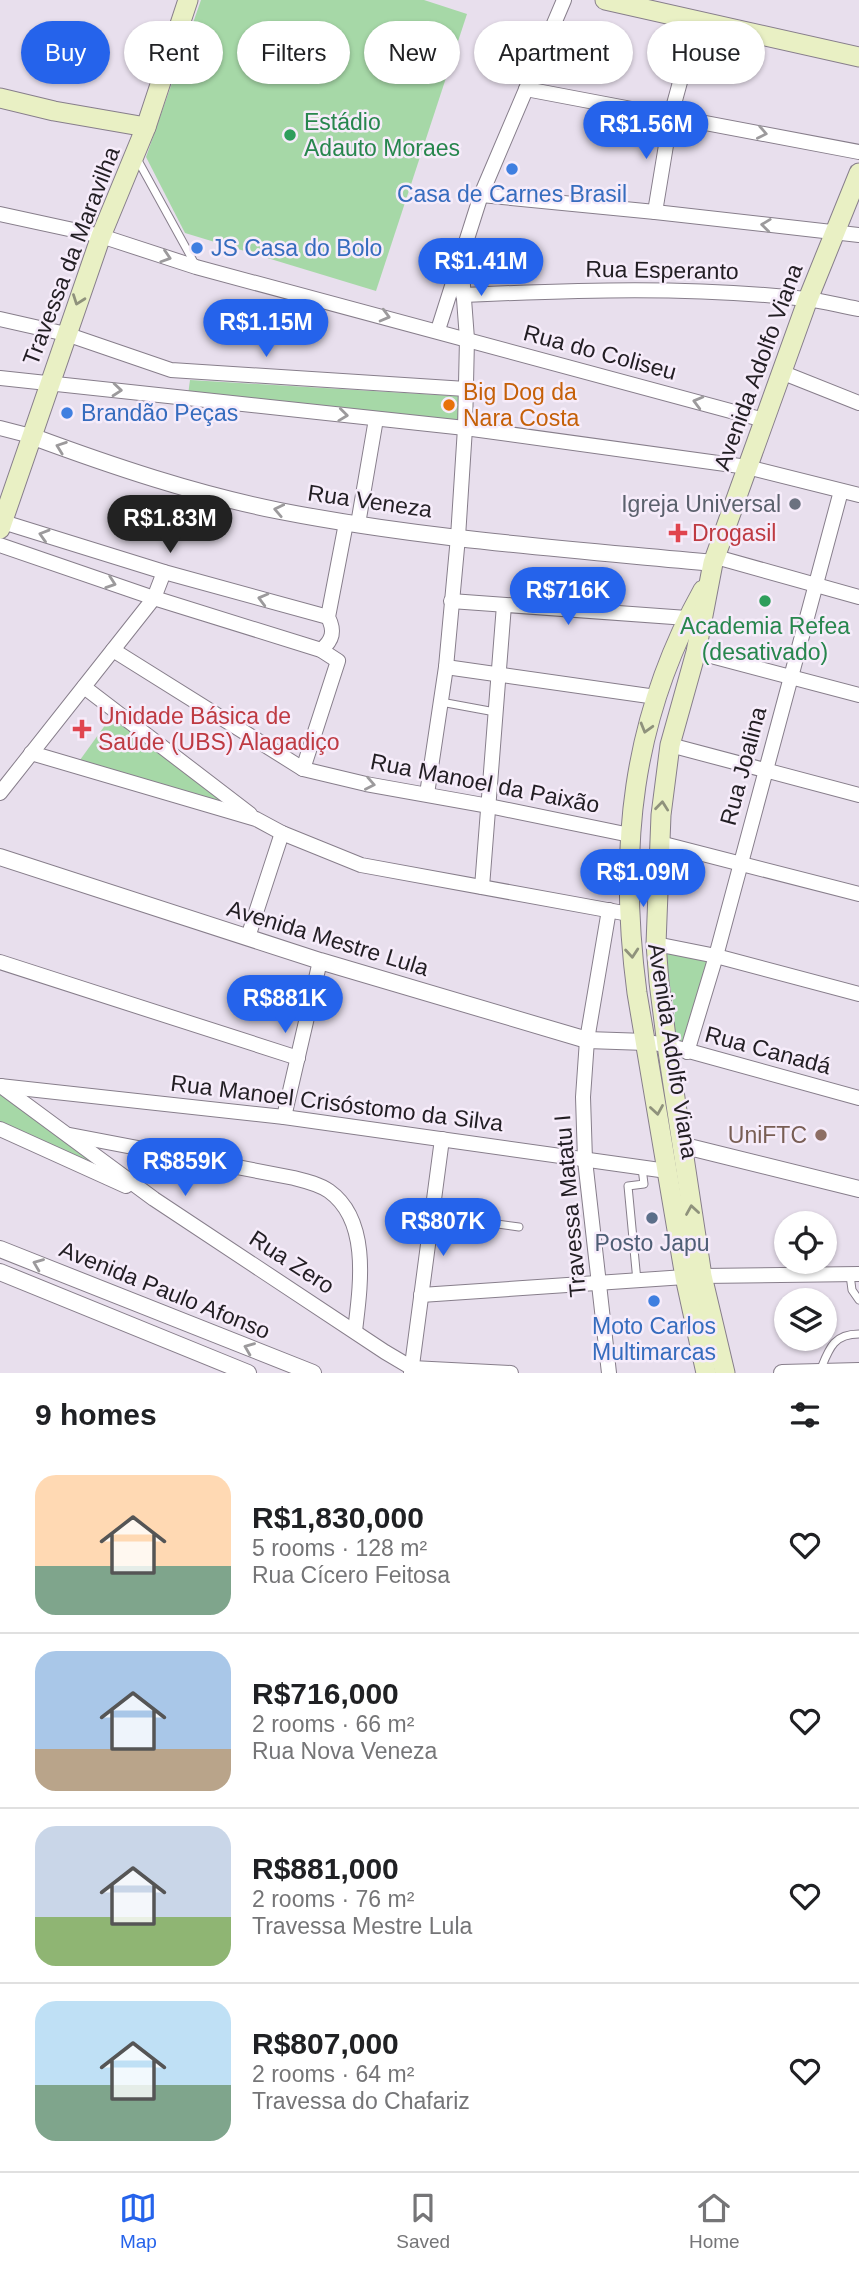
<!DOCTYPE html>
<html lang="en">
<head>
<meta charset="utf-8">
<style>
	body { margin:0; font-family:Helvetica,sans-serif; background:#f6f6f6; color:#202124; height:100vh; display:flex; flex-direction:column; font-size:26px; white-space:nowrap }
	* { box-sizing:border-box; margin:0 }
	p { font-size:23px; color:#757577 }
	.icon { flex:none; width:38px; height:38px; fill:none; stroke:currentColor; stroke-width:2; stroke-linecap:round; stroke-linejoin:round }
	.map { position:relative; height:1373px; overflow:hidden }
	.side { display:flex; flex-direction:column; background:#fff; flex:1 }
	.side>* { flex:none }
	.top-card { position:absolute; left:21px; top:21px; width:817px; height:63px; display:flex; gap:14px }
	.buttons { position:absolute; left:774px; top:1211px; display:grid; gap:14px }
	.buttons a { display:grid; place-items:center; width:63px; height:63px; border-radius:50%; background:#fff; box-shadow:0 2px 5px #0004; font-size:35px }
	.price { position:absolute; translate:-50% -60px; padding:0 16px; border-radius:24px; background:#2563eb; color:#fff; font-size:23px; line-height:46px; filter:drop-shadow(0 2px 4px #0008) }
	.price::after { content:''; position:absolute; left:50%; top:42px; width:21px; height:16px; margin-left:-10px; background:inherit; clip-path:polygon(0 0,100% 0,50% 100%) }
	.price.selected { background:#222; color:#fff }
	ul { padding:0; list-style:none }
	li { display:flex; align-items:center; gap:21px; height:175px; padding:0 35px }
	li+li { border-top:2px solid #e0e0e0 }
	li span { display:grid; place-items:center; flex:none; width:196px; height:140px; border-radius:21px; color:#555 }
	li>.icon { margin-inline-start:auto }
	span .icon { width:84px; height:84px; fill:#fffc; stroke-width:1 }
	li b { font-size:30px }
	h2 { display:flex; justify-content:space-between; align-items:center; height:84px; padding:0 35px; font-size:30px }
	.pill { padding:0 24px; border-radius:32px; background:#fff; box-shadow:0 2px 5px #0004; font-size:24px; line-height:63px }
	.pill.selected { background:#2563eb; color:#fff }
	.tabs { display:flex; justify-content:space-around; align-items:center; height:98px; border-top:2px solid #e0e0e0; background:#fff; font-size:19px; color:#757577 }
	.tabs a { display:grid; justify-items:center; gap:4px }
	.tabs .selected { color:#2563eb }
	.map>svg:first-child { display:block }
</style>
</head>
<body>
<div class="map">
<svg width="859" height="1373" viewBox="0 0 859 1373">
	<rect width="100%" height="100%" fill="#e8dfed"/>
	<g fill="#a6d8a7">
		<path d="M201,0H424L467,14L376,291L185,233L146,157Z"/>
		<path d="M190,380L471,397L468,422L188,395Z"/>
		<path d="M111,717L229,805L80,760Z"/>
		<path d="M663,947L707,961L685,1042L674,1043L671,1024L675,1013Z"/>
		<path d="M0,1094L11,1099L113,1173L0,1123Z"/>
	</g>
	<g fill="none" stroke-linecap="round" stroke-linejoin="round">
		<g stroke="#877e8b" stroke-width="9">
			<g id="service">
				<path d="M136,157L196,266"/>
				<path d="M441,702L495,712"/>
				<path d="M432,1215L519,1227"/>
				<path d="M850,1275L852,1290L859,1300"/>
				<path d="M637,1281L628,1186L644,1184L642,1168"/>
				<path d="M820,1371C829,1349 833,1334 859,1334"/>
			</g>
		</g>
		<g stroke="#877e8b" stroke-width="16">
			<g id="minor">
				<path d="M526,89L859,152"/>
				<path d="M481,195L655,212L859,235"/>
				<path d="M655,212L671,115L697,20"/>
				<path d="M0,214L101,236L196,267L764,420"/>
				<path d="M463,295C577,290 692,286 806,299C824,301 841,306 859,309"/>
				<path d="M0,319L66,334L171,370L466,389"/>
				<path d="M438,330L481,195L564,0"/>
				<path d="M781,372L859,403"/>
				<path d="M0,378L465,428L747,467L859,495"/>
				<path d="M0,428L31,436"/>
				<path d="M3,522L164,572L328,617"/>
				<path d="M358,524L376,419"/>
				<path d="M0,545L154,598L321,650L338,661L303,769"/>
				<path d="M716,557L859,597"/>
				<path d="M451,601L687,618"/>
				<path d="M113,650L303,769L366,784L489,806L630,835"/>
				<path d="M321,650C333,640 335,631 328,617L346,523"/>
				<path d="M696,652L859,695"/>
				<path d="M446,667L656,697"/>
				<path d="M84,687L250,814"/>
				<path d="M670,745L859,795"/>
				<path d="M31,753L256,819L282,833L361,865L629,914"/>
				<path d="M0,793L154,598L164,572"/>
				<path d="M427,794L446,667L458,537L465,428L467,339L461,259"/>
				<path d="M660,843L859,894"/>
				<path d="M482,887L504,605"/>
				<path d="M609,910L587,1040L583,1097L585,1160L609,1373"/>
				<path d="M248,937L282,833"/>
				<path d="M656,944L716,956L859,994"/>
				<path d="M0,962L298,1058"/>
				<path d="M646,1042L667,1045L859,1098"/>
				<path d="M687,1052L716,956L841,491"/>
				<path d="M0,1086L284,1117L667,1171"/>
				<path d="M1,1086L154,1199L385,1352L412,1368L511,1373"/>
				<path d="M284,1117L320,961"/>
				<path d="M0,1129L126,1186"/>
				<path d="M70,1135L294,1178C306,1181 319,1184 329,1191C371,1221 360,1288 355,1331"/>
				<path d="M702,1276L859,1274"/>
				<path d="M421,1295L685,1277"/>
				<path d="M411,1373L442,1139"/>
			</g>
		</g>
		<g stroke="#877e8b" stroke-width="18">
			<g id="tertiary">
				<path d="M31,436C112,466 195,494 280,511C423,539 569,549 713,563"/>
				<path d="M0,857L320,961L587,1040L646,1042"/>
				<path d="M681,1145L859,1189"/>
				<path d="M0,1249L313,1373"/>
				<path d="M0,1272L248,1373"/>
				<path d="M782,1373L859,1371"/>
			</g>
		</g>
		<g stroke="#877e8b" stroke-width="21">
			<g id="secondary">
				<path d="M605,0L859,57"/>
				<path d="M0,98L54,111L146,127"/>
				<path d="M0,529L101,236L146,127L188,0"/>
				<path d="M703,590C631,719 618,849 637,993L685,1277L706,1373"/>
				<path d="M725,1373L702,1276L667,1045L659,982L656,944L661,815L670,745L696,652L713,563L808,299L859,173"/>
			</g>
		</g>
		<use href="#service" stroke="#fff" stroke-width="7"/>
		<use href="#minor" stroke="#fff" stroke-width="14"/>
		<use href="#tertiary" stroke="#fff" stroke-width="16"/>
		<use href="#secondary" stroke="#e9f0c4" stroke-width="19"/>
	</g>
	<defs><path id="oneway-chevron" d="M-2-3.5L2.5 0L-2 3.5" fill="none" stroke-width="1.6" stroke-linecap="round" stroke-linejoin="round" transform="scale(1.75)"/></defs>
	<g stroke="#9c9a9c">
		<use href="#oneway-chevron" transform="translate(762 133) rotate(11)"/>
		<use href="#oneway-chevron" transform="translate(766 225) rotate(-173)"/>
		<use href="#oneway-chevron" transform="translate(166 257) rotate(18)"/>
		<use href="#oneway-chevron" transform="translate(385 316) rotate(15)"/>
		<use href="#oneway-chevron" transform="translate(117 390) rotate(5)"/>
		<use href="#oneway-chevron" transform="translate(698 402) rotate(-165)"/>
		<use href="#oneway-chevron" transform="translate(343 415) rotate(7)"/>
		<use href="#oneway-chevron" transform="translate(61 447) rotate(-160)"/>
		<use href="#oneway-chevron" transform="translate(279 510) rotate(-168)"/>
		<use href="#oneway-chevron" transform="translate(44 535) rotate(-163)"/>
		<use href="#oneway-chevron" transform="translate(111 583) rotate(19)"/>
		<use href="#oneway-chevron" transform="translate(263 599) rotate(-165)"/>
		<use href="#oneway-chevron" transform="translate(370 784) rotate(11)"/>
		<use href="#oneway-chevron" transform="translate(38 1264) rotate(-158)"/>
		<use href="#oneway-chevron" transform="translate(249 1348) rotate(-158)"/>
	</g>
	<g stroke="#8f927c">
		<use href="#oneway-chevron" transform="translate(78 300) rotate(110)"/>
		<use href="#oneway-chevron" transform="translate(646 728) rotate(106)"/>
		<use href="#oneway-chevron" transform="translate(662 806) rotate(-84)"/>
		<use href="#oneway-chevron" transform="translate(632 953) rotate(85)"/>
		<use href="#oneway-chevron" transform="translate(657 1110) rotate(81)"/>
		<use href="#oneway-chevron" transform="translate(692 1210) rotate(-99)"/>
	</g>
	<g fill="#2e9e5b" stroke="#f6ecfa" stroke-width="2.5">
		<circle cx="290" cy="135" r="7"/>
		<circle cx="765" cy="601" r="7"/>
	</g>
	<g fill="#3f7fe0" stroke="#f6ecfa" stroke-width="2.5">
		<circle cx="512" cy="169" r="7"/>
		<circle cx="197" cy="248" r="7"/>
		<circle cx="67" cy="413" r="7"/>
		<circle cx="654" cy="1301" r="7"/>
	</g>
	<circle fill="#e8710a" stroke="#f6ecfa" stroke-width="2.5" cx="449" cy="405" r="7"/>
	<circle fill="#6b7280" stroke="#f6ecfa" stroke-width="2.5" cx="795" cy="504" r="7"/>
	<g fill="#e0444e" stroke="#f6ecfa" stroke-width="2.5">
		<path d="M674.5 522.5h7v7h7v7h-7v7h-7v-7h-7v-7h7z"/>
		<path d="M78.5 718.5h7v7h7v7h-7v7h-7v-7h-7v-7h7z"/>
	</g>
	<circle fill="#8d6e63" stroke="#f6ecfa" stroke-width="2.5" cx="821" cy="1135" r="7"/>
	<circle fill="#5c6f8a" stroke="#f6ecfa" stroke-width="2.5" cx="652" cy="1218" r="7"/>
	<g text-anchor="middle" stroke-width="5" stroke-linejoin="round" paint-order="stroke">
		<g font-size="23" fill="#27864d" stroke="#f6ecfa" text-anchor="start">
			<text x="304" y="130">Estádio<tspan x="304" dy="26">Adauto Moraes</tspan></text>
			<text x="765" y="634" text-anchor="middle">Academia Refea<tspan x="765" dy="26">(desativado)</tspan></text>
		</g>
		<g font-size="23" fill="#366cbe" stroke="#f6ecfa">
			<text x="512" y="202">Casa de Carnes Brasil</text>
			<text x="211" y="256" text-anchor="start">JS Casa do Bolo</text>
			<text x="81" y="421" text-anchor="start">Brandão Peças</text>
			<text x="654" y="1334">Moto Carlos<tspan x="654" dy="26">Multimarcas</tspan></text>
		</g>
		<g font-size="23" fill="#221e23" stroke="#f6ecfa">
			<text transform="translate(71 256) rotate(-69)" y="8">Travessa da Maravilha</text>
			<text transform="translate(662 270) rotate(1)" y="8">Rua Esperanto</text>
			<text transform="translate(600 352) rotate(15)" y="8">Rua do Coliseu</text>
			<text transform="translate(758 367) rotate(-70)" y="8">Avenida Adolfo Viana</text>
			<text transform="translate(370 501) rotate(8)" y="8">Rua Veneza</text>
			<text transform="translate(743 766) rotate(-75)" y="8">Rua Joalina</text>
			<text transform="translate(485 783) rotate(11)" y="8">Rua Manoel da Paixão</text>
			<text transform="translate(328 938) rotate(17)" y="8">Avenida Mestre Lula</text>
			<text transform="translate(768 1050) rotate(15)" y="8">Rua Canadá</text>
			<text transform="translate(673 1051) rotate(81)" y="8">Avenida Adolfo Viana</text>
			<text transform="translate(337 1103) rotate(7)" y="8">Rua Manoel Crisóstomo da Silva</text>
			<text transform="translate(570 1206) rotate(-95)" y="8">Travessa Matatu I</text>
			<text transform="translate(292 1262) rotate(33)" y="8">Rua Zero</text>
			<text transform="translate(165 1290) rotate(22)" y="8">Avenida Paulo Afonso</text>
		</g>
		<g font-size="23" fill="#c56008" stroke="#f6ecfa" text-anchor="start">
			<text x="463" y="400">Big Dog da<tspan x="463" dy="26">Nara Costa</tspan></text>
		</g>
		<g font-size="23" fill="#5b616d" stroke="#f6ecfa" text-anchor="end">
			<text x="781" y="512">Igreja Universal</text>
		</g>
		<g font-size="23" fill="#be3a42" stroke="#f6ecfa" text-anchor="start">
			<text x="692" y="541">Drogasil</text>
			<text x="98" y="724">Unidade Básica de<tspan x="98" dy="26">Saúde (UBS) Alagadiço</tspan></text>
		</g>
		<g font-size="23" fill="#785e54" stroke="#f6ecfa" text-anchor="end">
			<text x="807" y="1143">UniFTC</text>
		</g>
		<g font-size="23" fill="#4e5e75" stroke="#f6ecfa">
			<text x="652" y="1251">Posto Japu</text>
		</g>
	</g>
</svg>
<div class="buttons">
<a><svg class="icon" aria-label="locate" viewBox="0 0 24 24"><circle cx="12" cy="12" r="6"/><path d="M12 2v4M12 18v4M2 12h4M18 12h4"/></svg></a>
<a><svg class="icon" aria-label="layers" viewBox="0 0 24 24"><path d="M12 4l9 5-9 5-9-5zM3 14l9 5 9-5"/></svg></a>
</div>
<b class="price" style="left:646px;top:161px">R$1.56M</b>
<b class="price" style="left:481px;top:298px">R$1.41M</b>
<b class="price" style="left:266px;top:359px">R$1.15M</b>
<b class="price selected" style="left:170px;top:555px">R$1.83M</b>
<b class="price" style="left:568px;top:627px">R$716K</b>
<b class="price" style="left:643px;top:909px">R$1.09M</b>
<b class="price" style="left:285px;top:1035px">R$881K</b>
<b class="price" style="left:185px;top:1198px">R$859K</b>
<b class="price" style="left:443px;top:1258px">R$807K</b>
<div class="top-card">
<a class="pill selected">Buy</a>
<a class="pill">Rent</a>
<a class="pill">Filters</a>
<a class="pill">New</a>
<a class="pill">Apartment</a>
<a class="pill">House</a>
</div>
</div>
<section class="side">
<h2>9 homes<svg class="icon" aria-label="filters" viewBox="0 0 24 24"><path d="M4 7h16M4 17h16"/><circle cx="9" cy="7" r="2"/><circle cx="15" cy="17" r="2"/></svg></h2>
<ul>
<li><span style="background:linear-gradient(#ffd9b3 65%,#7fa58c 0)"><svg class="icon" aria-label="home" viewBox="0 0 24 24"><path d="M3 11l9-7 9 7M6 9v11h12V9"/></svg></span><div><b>R$1,830,000</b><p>5 rooms · 128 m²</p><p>Rua Cícero Feitosa</p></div><svg class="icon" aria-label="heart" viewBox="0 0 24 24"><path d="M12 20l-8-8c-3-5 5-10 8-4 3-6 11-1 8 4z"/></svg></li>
<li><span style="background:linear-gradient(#a9c7e8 70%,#b9a48a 0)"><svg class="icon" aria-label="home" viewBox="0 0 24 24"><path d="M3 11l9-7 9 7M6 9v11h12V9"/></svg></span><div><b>R$716,000</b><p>2 rooms · 66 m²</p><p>Rua Nova Veneza</p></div><svg class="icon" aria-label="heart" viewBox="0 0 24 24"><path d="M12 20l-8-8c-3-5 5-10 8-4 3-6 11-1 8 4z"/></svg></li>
<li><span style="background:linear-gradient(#c9d6e8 65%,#8fb573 0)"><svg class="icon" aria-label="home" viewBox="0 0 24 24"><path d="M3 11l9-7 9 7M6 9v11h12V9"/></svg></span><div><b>R$881,000</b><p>2 rooms · 76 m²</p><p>Travessa Mestre Lula</p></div><svg class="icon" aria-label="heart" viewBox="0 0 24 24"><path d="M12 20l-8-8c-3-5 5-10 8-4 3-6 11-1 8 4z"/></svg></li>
<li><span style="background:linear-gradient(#bfe0f5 60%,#7fa58c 0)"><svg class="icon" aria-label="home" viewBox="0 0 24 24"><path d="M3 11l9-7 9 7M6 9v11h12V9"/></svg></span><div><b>R$807,000</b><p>2 rooms · 64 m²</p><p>Travessa do Chafariz</p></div><svg class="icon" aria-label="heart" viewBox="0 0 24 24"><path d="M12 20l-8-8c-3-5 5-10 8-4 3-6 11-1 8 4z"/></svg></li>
</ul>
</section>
<nav class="tabs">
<a class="selected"><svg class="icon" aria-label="map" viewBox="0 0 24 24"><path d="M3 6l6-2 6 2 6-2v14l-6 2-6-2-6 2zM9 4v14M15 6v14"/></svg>Map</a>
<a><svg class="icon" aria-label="saved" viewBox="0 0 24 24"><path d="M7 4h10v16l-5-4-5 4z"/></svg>Saved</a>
<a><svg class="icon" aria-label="home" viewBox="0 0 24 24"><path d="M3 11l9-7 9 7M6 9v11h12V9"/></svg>Home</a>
</nav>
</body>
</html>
